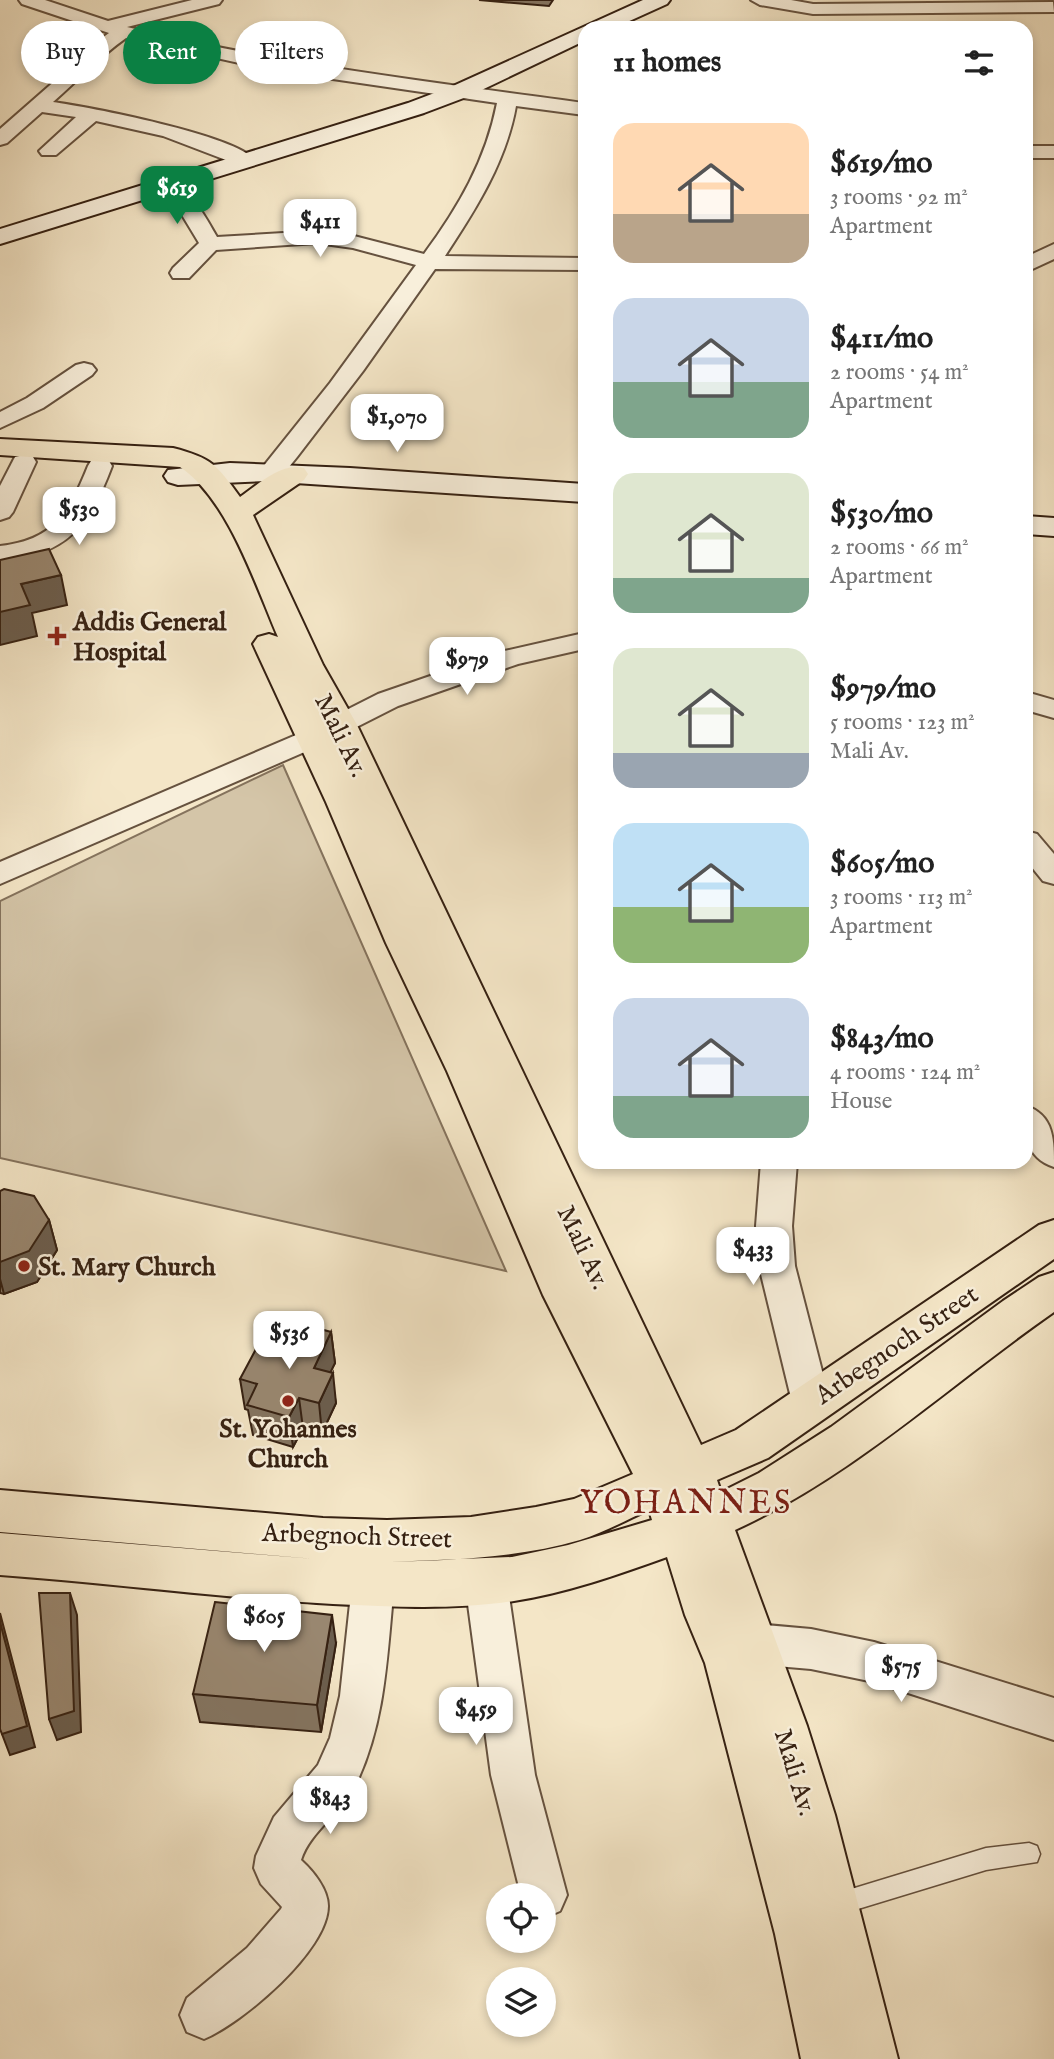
<!DOCTYPE html>
<html lang="en">
<head>
<meta charset="utf-8">
<style>
	body { margin:0; font-family:"IM FELL English",serif; background:#f6f6f6; color:#222; height:100vh; display:flex; flex-direction:column; font-size:26px; white-space:nowrap }
	* { box-sizing:border-box; margin:0 }
	p { font-size:23px; color:#767676 }
	.icon { flex:none; width:38px; height:38px; fill:none; stroke:currentColor; stroke-width:2; stroke-linecap:round; stroke-linejoin:round }
	.map { position:relative; flex:1; overflow:hidden }
	.drawer { position:absolute; left:578px; top:21px; width:455px; height:1148px; display:flex; flex-direction:column; background:#fff; border-radius:21px; box-shadow:0 4px 10px #0003 }
	.drawer>* { flex:none }
	.top-card { position:absolute; left:21px; top:21px; width:452px; height:63px; display:flex; gap:14px }
	.tools { position:absolute; left:486px; top:1883px; display:grid; gap:14px }
	.tools a { display:grid; place-items:center; width:70px; height:70px; border-radius:50%; background:#fff; box-shadow:0 4px 10px #0003; font-size:35px }
	.price { position:absolute; translate:-50% -60px; padding:0 16px; border-radius:14px; background:#fff; color:#222; font-size:23px; line-height:46px; filter:drop-shadow(0 2px 4px #0008) }
	.price::after { content:''; position:absolute; left:50%; top:42px; width:21px; height:16px; margin-left:-10px; background:inherit; clip-path:polygon(0 0,100% 0,50% 100%) }
	.price.current { background:#0b8043; color:#fff }
	ul { padding:0; list-style:none }
	li { display:flex; align-items:center; gap:21px; height:175px; padding:0 35px }
	li span { display:grid; place-items:center; flex:none; width:196px; height:140px; border-radius:21px; color:#555 }
	li>.icon { margin-inline-start:auto }
	span .icon { width:84px; height:84px; fill:#fffc; stroke-width:1 }
	li b { font-size:30px }
	h2 { display:flex; justify-content:space-between; align-items:center; height:84px; padding:0 35px; font-size:30px }
	.pill { padding:0 24px; border-radius:32px; background:#fff; box-shadow:0 4px 10px #0003; font-size:24px; line-height:63px }
	.pill.current { background:#0b8043; color:#fff }
	.map>svg:first-child { display:block }
</style>
</head>
<body>
<div class="map">
<svg width="1054" height="2059" viewBox="0 0 1054 2059">
	<rect width="100%" height="100%" fill="#f4e6c7"/>
	<filter id="stains"><feTurbulence type="fractalNoise" baseFrequency=".00286" numOctaves="4"/><feColorMatrix values="0 0 0 0 .2 0 0 0 0 .09 0 0 0 0 .02 0 0 0 .5 -.17"/></filter>
	<radialGradient id="worn" r=".72"><stop offset=".6" stop-color="#630" stop-opacity="0"/><stop offset="1" stop-color="#630" stop-opacity=".3"/></radialGradient>
	<path fill="#d4c5a8" stroke="#85735d" stroke-width="2" d="M283,765L506,1271L0,1158V901Z"/>
	<g fill="none" stroke-linecap="round" stroke-linejoin="round">
		<g stroke="#66523f" stroke-width="3">
			<path id="lane" d="M1029,1843L1037,1846L1040,1854L1037,1862L986,1870L835,1916L827,1913L824,1905L827,1897L835,1894L986,1848Z"/>
		</g>
		<g stroke="#66523f" stroke-width="4">
			<g id="street">
				<path d="M19,0H45L108,21L192,0H222L219,4L127,27C278,64 431,82 584,103V115L516,106C506,162 476,209 445,256L584,258V270L435,269L363,371L297,457L280,478L271,480L262,478L259,473L262,468L330,383L416,265L353,248L317,243L216,250L189,278H173L170,273L173,268L199,243L179,210L157,187L160,183L167,181C190,187 206,218 217,237L317,231L354,236L424,254C458,208 486,160 497,103L271,70L126,38C99,57 78,80 53,102C88,107 237,135 256,161L253,165H239L163,136L96,121L56,155H42L39,151L76,117L42,112L7,143L0,145V129L65,72L83,52L109,33L22,4Z"/>
				<path d="M751,0H791L813,4L1053,2L1054,12L813,14L760,5Z"/>
				<rect x="1026" y="146" width="28" height="12"/>
				<path d="M1054,244V259L1026,272V257Z"/>
				<path d="M84,363L92,365L96,370L92,375L43,408L0,428V412L27,398L76,365Z"/>
				<path d="M24,455L33,457L36,462L13,512L9,517L0,520V486L15,457Z"/>
				<path d="M100,459L109,461L112,466C89,527 67,554 0,562V546C54,540 69,513 88,466L91,461Z"/>
				<path d="M584,633V649L518,664L398,706L323,744L0,884V862L303,732L378,694L500,652Z"/>
				<path d="M1026,692L1054,700V718L1026,710Z"/>
				<path d="M1026,831L1037,834L1054,854V884L1043,881L1026,860Z"/>
				<path d="M1026,1106C1054,1115 1054,1140 1054,1167C1025,1158 1024,1132 1026,1106Z"/>
				<path d="M761,1162H797L792,1226L795,1266L830,1402L825,1414L811,1418L797,1414L792,1402L759,1266L756,1226Z"/>
				<path d="M486,1563L501,1569L507,1582L535,1775L567,1895L560,1911L544,1918V1895H521L491,1775L465,1582L471,1569Z"/>
				<path d="M373,1566L388,1572L394,1585C387,1654 386,1722 355,1786C342,1813 310,1831 301,1860C313,1871 328,1889 328,1906C328,1951 242,2023 204,2039L187,2032L180,2015L187,1998L247,1948L281,1909L282,1907L261,1884L254,1868L256,1856L274,1817L318,1765L330,1738L340,1696L352,1585L358,1572Z"/>
				<path d="M755,1624L811,1629L874,1642L1054,1698V1740L874,1682L811,1669L755,1664L740,1658L734,1644L740,1630Z"/>
			</g>
		</g>
		<g stroke="#362112" stroke-width="4">
			<g id="secondary">
				<path d="M643,0H670L667,4L614,28H584V41L469,96L424,113L0,244V229L408,103L453,86Z"/>
				<path d="M230,463L350,468L584,484V502L265,481L178,485L168,482L164,476L168,470Z"/>
				<path d="M1026,516L1054,518V536L1026,534Z"/>
			</g>
		</g>
		<g stroke="#362112" stroke-width="4">
			<path id="primary" d="M0,439L173,448C212,458 217,465 240,497C259,484 281,462 304,468L308,474L304,480L253,515L323,665L356,723L701,1445L736,1430L1039,1225L1054,1220V1259L768,1458L717,1480L721,1492L759,1473L831,1427L1003,1301L1039,1277L1054,1272V1312C949,1385 853,1476 735,1530L807,1726L835,1815L898,2059H801L775,1934L705,1663L685,1615L667,1557C617,1575 566,1593 514,1601C455,1610 393,1607 333,1604C222,1598 111,1583 0,1575V1533L315,1559L0,1532V1490L323,1518L387,1520L471,1517L536,1507L574,1499L633,1474L543,1295L447,1071L386,943L326,802L253,644L258,637L269,634L278,637C255,584 228,499 180,467L0,455ZM649,1510L652,1520L568,1545L512,1557L388,1562C452,1560 518,1558 580,1540C603,1533 626,1520 649,1510Z"/>
		</g>
		<use href="#lane" fill="#f8efdb" fill-rule="evenodd"/>
		<use href="#street" fill="#f8efdb" fill-rule="evenodd"/>
		<use href="#secondary" fill="#f8efdb" fill-rule="evenodd"/>
		<use href="#primary" fill="#f4e6c7" fill-rule="evenodd"/>
	</g>
	<g fill="#847460" stroke="#362112" stroke-width="2">
		<path d="M479,0H553L549,6Z"/>
		<path d="M0,1191L49,1220L57,1250L37,1282L4,1294L0,1293Z"/>
		<path d="M331,1332L335,1363L330,1372L336,1403L322,1433L303,1428L293,1447L253,1435L248,1410L245,1409L240,1379Z"/>
		<path d="M336,1643L321,1732L200,1722L193,1694Z"/>
	</g>
	<g fill="#6b5e4e" stroke="#362112" stroke-width="2">
		<path d="M61,575L67,605L32,613L37,636L0,645V612L21,584Z"/>
		<path d="M49,1220L57,1250L37,1282L4,1294L0,1279V1262Z"/>
		<path d="M331,1332L335,1363L318,1398L314,1368Z"/>
		<path d="M333,1373L336,1403L322,1433L319,1403Z"/>
		<path d="M299,1398L303,1428L293,1447L289,1417Z"/>
		<path d="M70,1593L77,1615L81,1732L57,1740L49,1719Z"/>
		<path d="M0,1613L35,1747L10,1755L2,1734Z"/>
		<path d="M332,1615L336,1643L321,1732L317,1705Z"/>
	</g>
	<g fill="#998770" stroke="#362112" stroke-width="2">
		<path d="M49,549L61,575L21,584L30,605L0,612V560Z"/>
		<path d="M4,1189L34,1196L49,1220L29,1251L0,1262V1191Z"/>
		<path d="M291,1321L331,1332L314,1368L333,1373L319,1403L299,1398L289,1417L247,1405L257,1384L240,1379L256,1349L274,1354Z"/>
		<path d="M39,1593H70L74,1711L49,1719Z"/>
		<path d="M215,1602L332,1615L317,1705L193,1694Z"/>
		<path d="M0,1622L27,1726L2,1734L0,1729Z"/>
	</g>
	<g fill="#8f2418" stroke="#f8efdb" stroke-width="2.5">
		<path d="M53.5 625.5h7v7h7v7h-7v7h-7v-7h-7v-7h7z"/>
		<circle cx="24" cy="1266" r="7"/>
		<circle cx="288" cy="1401" r="7"/>
	</g>
	<g text-anchor="middle" stroke-width="5" stroke-linejoin="round" paint-order="stroke">
		<g font-size="26" font-weight="bold" fill="#362112" stroke="#f8efdb" text-anchor="start">
			<text x="73" y="630">Addis General<tspan x="73" dy="30">Hospital</tspan></text>
			<text x="38" y="1275">St. Mary Church</text>
			<text x="288" y="1437" text-anchor="middle">St. Yohannes<tspan x="288" dy="30">Church</tspan></text>
		</g>
		<g font-size="26" fill="#362112" stroke="#f8efdb">
			<text transform="translate(342 735) rotate(64)" y="9">Mali Av.</text>
			<text transform="translate(584 1247) rotate(65)" y="9">Mali Av.</text>
			<text transform="translate(896 1344) rotate(-34)" y="9">Arbegnoch Street</text>
			<text transform="translate(357 1535) rotate(2)" y="9">Arbegnoch Street</text>
			<text transform="translate(796 1772) rotate(73)" y="9">Mali Av.</text>
		</g>
		<g font-size="33" letter-spacing="2" fill="#7a1f14" stroke="#f8efdb">
			<text x="686" y="1513">YOHANNES</text>
		</g>
	</g>
	<rect width="100%" height="100%" filter="url(#stains)"/>
	<rect width="100%" height="100%" fill="url(#worn)"/>
</svg>
<div class="tools">
<a><svg class="icon" aria-label="locate" viewBox="0 0 24 24"><circle cx="12" cy="12" r="6"/><path d="M12 2v4M12 18v4M2 12h4M18 12h4"/></svg></a>
<a><svg class="icon" aria-label="layers" viewBox="0 0 24 24"><path d="M12 4l9 5-9 5-9-5zM3 14l9 5 9-5"/></svg></a>
</div>
<b class="price current" style="left:177px;top:226px">$619</b>
<b class="price" style="left:320px;top:259px">$411</b>
<b class="price" style="left:397px;top:454px">$1,070</b>
<b class="price" style="left:79px;top:547px">$530</b>
<b class="price" style="left:467px;top:697px">$979</b>
<b class="price" style="left:753px;top:1287px">$433</b>
<b class="price" style="left:289px;top:1371px">$536</b>
<b class="price" style="left:264px;top:1654px">$605</b>
<b class="price" style="left:901px;top:1704px">$575</b>
<b class="price" style="left:476px;top:1747px">$459</b>
<b class="price" style="left:330px;top:1836px">$843</b>
<div class="top-card">
<a class="pill">Buy</a>
<a class="pill current">Rent</a>
<a class="pill">Filters</a>
</div>
<section class="drawer">
<h2>11 homes<svg class="icon" aria-label="filters" viewBox="0 0 24 24"><path d="M4 7h16M4 17h16"/><circle cx="9" cy="7" r="2"/><circle cx="15" cy="17" r="2"/></svg></h2>
<ul>
<li><span style="background:linear-gradient(#ffd9b3 65%,#b9a48a 0)"><svg class="icon" aria-label="home" viewBox="0 0 24 24"><path d="M3 11l9-7 9 7M6 9v11h12V9"/></svg></span><div><b>$619/mo</b><p>3 rooms · 92 m²</p><p>Apartment</p></div></li>
<li><span style="background:linear-gradient(#c9d6e8 60%,#7fa58c 0)"><svg class="icon" aria-label="home" viewBox="0 0 24 24"><path d="M3 11l9-7 9 7M6 9v11h12V9"/></svg></span><div><b>$411/mo</b><p>2 rooms · 54 m²</p><p>Apartment</p></div></li>
<li><span style="background:linear-gradient(#dfe7d0 75%,#7fa58c 0)"><svg class="icon" aria-label="home" viewBox="0 0 24 24"><path d="M3 11l9-7 9 7M6 9v11h12V9"/></svg></span><div><b>$530/mo</b><p>2 rooms · 66 m²</p><p>Apartment</p></div></li>
<li><span style="background:linear-gradient(#dfe7d0 75%,#9aa5b1 0)"><svg class="icon" aria-label="home" viewBox="0 0 24 24"><path d="M3 11l9-7 9 7M6 9v11h12V9"/></svg></span><div><b>$979/mo</b><p>5 rooms · 123 m²</p><p>Mali Av.</p></div></li>
<li><span style="background:linear-gradient(#bfe0f5 60%,#8fb573 0)"><svg class="icon" aria-label="home" viewBox="0 0 24 24"><path d="M3 11l9-7 9 7M6 9v11h12V9"/></svg></span><div><b>$605/mo</b><p>3 rooms · 113 m²</p><p>Apartment</p></div></li>
<li><span style="background:linear-gradient(#c9d6e8 70%,#7fa58c 0)"><svg class="icon" aria-label="home" viewBox="0 0 24 24"><path d="M3 11l9-7 9 7M6 9v11h12V9"/></svg></span><div><b>$843/mo</b><p>4 rooms · 124 m²</p><p>House</p></div></li>
</ul>
</section>
</div>
</body>
</html>
